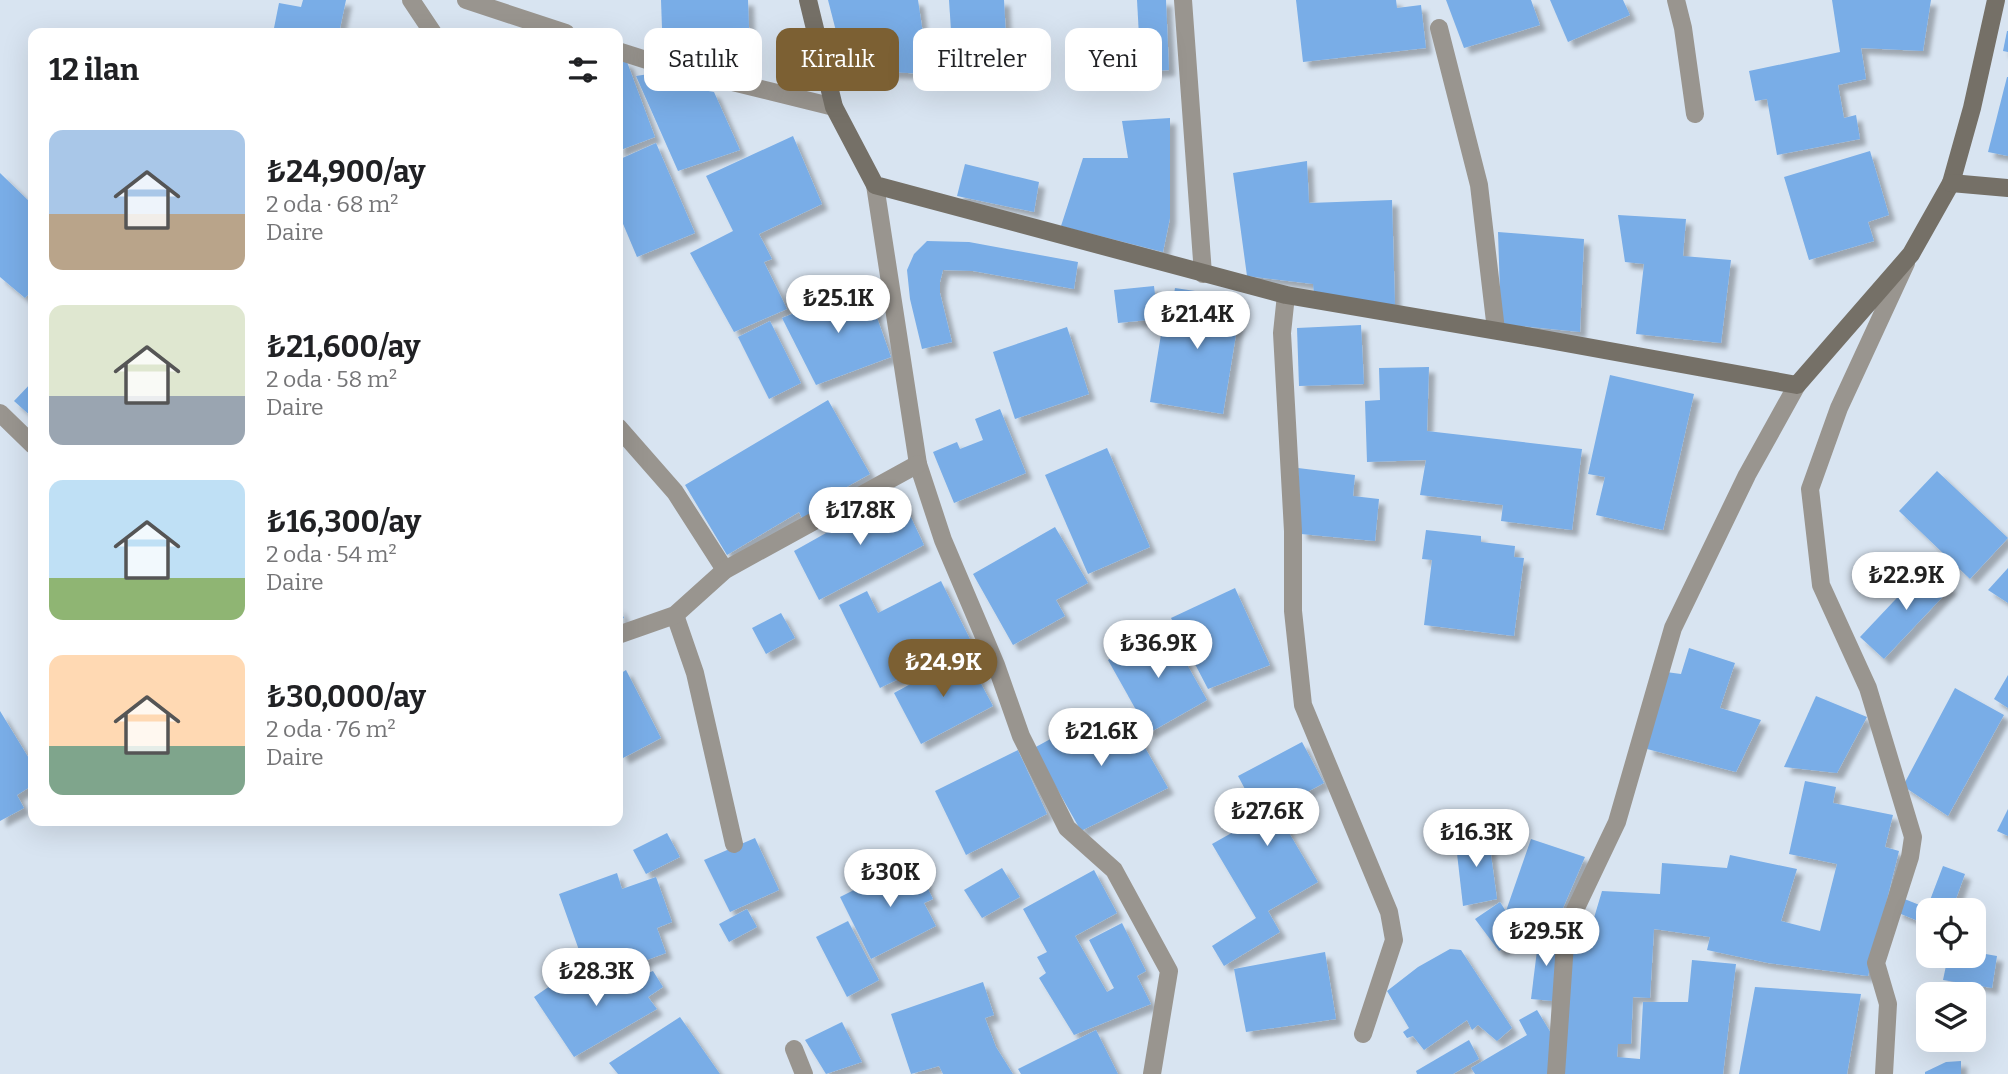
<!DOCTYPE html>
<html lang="tr">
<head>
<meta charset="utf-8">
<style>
	body { margin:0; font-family:Bitter,serif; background:#f6f6f6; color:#202124; height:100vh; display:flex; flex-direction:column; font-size:26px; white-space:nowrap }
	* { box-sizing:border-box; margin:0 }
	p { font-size:23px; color:#757577 }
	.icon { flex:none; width:38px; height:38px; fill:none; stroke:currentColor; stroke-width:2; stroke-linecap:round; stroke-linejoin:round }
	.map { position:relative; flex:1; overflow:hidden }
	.drawer { position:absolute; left:28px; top:28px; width:595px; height:798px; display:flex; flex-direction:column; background:#fff; border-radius:14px; box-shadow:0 7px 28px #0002 }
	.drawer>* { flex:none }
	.hud { position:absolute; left:644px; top:28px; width:665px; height:63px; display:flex; gap:14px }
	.tools { position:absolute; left:1916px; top:898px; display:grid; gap:14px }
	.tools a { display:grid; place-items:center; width:70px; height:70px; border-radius:14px; background:#fff; box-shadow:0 7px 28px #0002; font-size:35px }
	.price { position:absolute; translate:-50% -60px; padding:0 16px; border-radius:24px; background:#fff; color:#222; font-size:23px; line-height:46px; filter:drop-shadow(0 2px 4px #0008) }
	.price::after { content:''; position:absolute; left:50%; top:42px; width:21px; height:16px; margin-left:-10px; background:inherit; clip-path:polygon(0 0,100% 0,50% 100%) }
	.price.on { background:#7c6033; color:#fff }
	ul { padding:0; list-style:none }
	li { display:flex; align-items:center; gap:21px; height:175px; padding:0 21px }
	li span { display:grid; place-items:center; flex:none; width:196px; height:140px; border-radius:14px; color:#555 }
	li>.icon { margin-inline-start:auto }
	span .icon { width:84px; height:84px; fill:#fffc; stroke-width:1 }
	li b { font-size:30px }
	h2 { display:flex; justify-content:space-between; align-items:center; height:84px; padding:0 21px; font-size:30px }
	.tag { padding:0 24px; border-radius:14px; background:#fff; box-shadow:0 7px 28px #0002; font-size:24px; line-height:63px }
	.tag.on { background:#7c6033; color:#fff }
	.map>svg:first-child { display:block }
</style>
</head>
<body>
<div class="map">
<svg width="2008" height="1074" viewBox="0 0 2008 1074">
	<defs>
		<filter id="shadow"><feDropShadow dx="6" dy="6" stdDeviation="2" flood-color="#0004"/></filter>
	</defs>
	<rect width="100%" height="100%" fill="#d8e4f1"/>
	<g fill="#79ade7" filter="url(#shadow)">
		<path d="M303,0H346L339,33H273L279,3L301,7Z"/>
		<path d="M661,0H748L750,53L663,57Z"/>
		<path d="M828,0H918L929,74L846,70Z"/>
		<path d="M949,0H1004L1008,73L954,77Z"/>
		<path d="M1137,0H1166L1169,70L1141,72Z"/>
		<path d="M1296,0H1396L1397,8L1421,5L1426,48L1303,62Z"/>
		<path d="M1446,0H1531L1540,25L1464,48Z"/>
		<path d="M1550,0H1623L1630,15L1568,42Z"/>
		<path d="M1832,0H1931L1923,51L1861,48L1866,79L1838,85L1844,118L1856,115L1860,139L1777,155L1767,99L1755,101L1749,71L1840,52Z"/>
		<path d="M2007,31H2008V52L2003,51Z"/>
		<path d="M618,60L627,62L655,137L618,151Z"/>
		<path d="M649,74L652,81L714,92L740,150L678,171L636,76Z"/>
		<path d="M2007,77H2008V156L1988,152Z"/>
		<path d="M1170,118V218L1163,252L1061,226L1083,158H1128L1122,121Z"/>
		<path d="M793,136L822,204L759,234L772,259L764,262L787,309L734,332L690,253L733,231L706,176Z"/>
		<path d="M656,143L695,233L637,257L618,212V160Z"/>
		<path d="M1870,151L1889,215L1868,222L1874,241L1809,260L1784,177Z"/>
		<path d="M1307,161L1309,203L1392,200L1395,305L1314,294L1313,284L1247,276L1233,173Z"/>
		<path d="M965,164L1039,182L1034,212L957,196Z"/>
		<path d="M0,173L33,205V290L25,298L0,277Z"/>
		<path d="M1618,215L1686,219L1683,256L1731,260L1721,343L1636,334L1644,264L1625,262Z"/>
		<path d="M1498,232L1584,239L1580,332L1501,324Z"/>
		<path d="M927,241L969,242L1078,262L1074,289L973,271L943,270L940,282V293L952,342L922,349L910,299L907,270L914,254Z"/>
		<path d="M865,284L891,357L816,385L782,318Z"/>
		<path d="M1154,286L1158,319L1118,323L1114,290Z"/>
		<path d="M1175,288L1242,298L1223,414L1150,402L1164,316L1170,317Z"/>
		<path d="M770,321L801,383L769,399L738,337Z"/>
		<path d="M1361,325L1364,384L1299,386L1297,328Z"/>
		<path d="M1067,327L1089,394L1015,419L993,352Z"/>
		<path d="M1429,367L1427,431L1582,449L1572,530L1501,521L1503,505L1420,495L1426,460L1367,462L1365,401L1380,400L1379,368Z"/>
		<path d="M1610,375L1694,394L1663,530L1596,515L1605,477L1588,474Z"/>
		<path d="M33,381V418L14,401Z"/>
		<path d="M828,400L870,474L843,489L849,494L803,520L799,512L727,555L685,485Z"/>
		<path d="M1000,409L1026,473L954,503L933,452L957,442L960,449L983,440L975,419Z"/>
		<path d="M1107,448L1150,547L1088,574L1045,475Z"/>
		<path d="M1298,468L1355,475L1353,496L1379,499L1375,541L1301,534Z"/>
		<path d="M1937,471L2008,538L1970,579L1899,511Z"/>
		<path d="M899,492L924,545L819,600L794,551Z"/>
		<path d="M1055,527L1088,583L1056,600L1065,616L1013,645L973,574Z"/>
		<path d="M1426,530L1481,536V542L1515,546L1514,557L1524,558L1514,636L1424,625L1432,560L1422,559Z"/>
		<path d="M1927,566L1951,588L1884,659L1860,637Z"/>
		<path d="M2008,568V603L1988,590Z"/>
		<path d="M941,581L972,643L880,688L839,605L867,591L878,613Z"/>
		<path d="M1235,588L1270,665L1208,689L1171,618Z"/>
		<path d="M618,605L624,618L618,621Z"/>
		<path d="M781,613L795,638L766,654L752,628Z"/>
		<path d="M1166,627L1207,700L1149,733L1108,660Z"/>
		<path d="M1689,648L1735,663L1720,708L1761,720L1736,772L1647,749L1666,672L1681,674Z"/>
		<path d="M965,654L993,706L921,744L894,693Z"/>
		<path d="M626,670L661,738L623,758L618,748V675Z"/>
		<path d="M2008,675V708L1994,699Z"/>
		<path d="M1955,688L2004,715L1948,816L1903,786Z"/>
		<path d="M1816,696L1867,717L1837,773L1784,767Z"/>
		<path d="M1123,709L1168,788L1081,831L1034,748L1098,713L1103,720Z"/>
		<path d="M0,711L33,765V785L17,795L24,808L0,821Z"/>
		<path d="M1302,742L1324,783L1275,809L1318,882L1268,911L1280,932L1224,966L1212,946L1256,918L1212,844L1260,817L1238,776Z"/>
		<path d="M1018,750L1047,814L966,855L935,791Z"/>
		<path d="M1805,781L1836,787L1833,803L1893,815L1885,847L1899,851L1868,976L1768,963L1707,950L1710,937L1654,929L1650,998L1633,997L1631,1044H1618L1617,1057L1640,1059L1643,1002H1688L1692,960L1736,964L1723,1074H1562L1572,928H1591L1602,891L1660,894L1662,863L1727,868L1730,855L1797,869L1781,921L1820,931L1837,864L1789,854Z"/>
		<path d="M2008,809V836L1997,831Z"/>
		<path d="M667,833L680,857L646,874L633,850Z"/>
		<path d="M1488,833L1497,899L1463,906L1455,836Z"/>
		<path d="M755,838L779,890L730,912L704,860Z"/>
		<path d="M1531,839L1585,857L1557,922L1506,911Z"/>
		<path d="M914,860L933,899L924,903L936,926L871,959L840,897Z"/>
		<path d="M1943,866L1965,874L1952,910H1928V925L1896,912L1902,898L1927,908Z"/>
		<path d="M1002,868L1020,897L982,918L964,890Z"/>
		<path d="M1094,870L1117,913L1075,936L1107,992L1114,988L1089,940L1122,923L1146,971L1137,976L1151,1004L1074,1035L1039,978L1046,973L1037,957L1047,952L1023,909Z"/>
		<path d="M617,873L622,889L656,877L672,922L657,928L666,953L590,981L559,894Z"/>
		<path d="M1500,902L1523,938L1499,951L1475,919Z"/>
		<path d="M747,909L757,927L729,942L719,924Z"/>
		<path d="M848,921L879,980L847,997L816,937Z"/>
		<path d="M1539,934L1561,936L1553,1001L1531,999Z"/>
		<path d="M1450,949L1461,950L1512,1028L1497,1041L1478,1025L1472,1030L1467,1020L1424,1050L1413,1036L1407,1038L1403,1032L1409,1028L1387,991L1418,967Z"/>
		<path d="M1325,952L1336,1019L1246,1032L1234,969Z"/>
		<path d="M1974,952L1997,956L1992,988L1943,980L1948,956H1974Z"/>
		<path d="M576,968L587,990L614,978L620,983L653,971L663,987L648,997L657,1009L574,1057L534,997Z"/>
		<path d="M983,982L994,1015L985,1018L996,1047L1013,1074H943L939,1066L911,1074L891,1014Z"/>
		<path d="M1755,987L1861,994L1847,1074H1739Z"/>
		<path d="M1537,1010L1554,1038L1550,1074H1475L1471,1068L1527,1035L1519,1020Z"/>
		<path d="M680,1017L720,1074H618L609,1063Z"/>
		<path d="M842,1022L862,1062L826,1074L805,1040Z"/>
		<path d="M1096,1030L1118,1074H1021L1018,1069Z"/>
		<path d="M1469,1040L1479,1059L1453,1074H1417L1416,1071Z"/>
		<path d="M1961,1061V1074H1925V1072L1946,1062Z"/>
	</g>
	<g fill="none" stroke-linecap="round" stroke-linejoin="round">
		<g stroke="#99958f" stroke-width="18">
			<path d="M411,0L433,33"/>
			<path d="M1439,28L1479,185L1496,330"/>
			<path d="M618,427L675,492L725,570"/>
			<path d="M794,1049L804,1074"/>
		</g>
		<g stroke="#99958f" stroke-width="18">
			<path d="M466,0L566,33"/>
			<path d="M1183,0L1203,274"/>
			<path d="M1676,0L1683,28L1695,114"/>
			<path d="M618,51L659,64L834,107"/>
			<path d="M875,185L918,464L943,540L996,665L1021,736L1067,828L1114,870L1169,971L1152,1074"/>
			<path d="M1286,295L1282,333L1293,531V611L1303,705L1389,912L1394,940L1363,1034"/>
			<path d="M0,413L33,445"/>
			<path d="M675,615L695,673L734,844"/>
			<path d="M618,635L675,615L725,570L918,464"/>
			<path d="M1556,1074L1566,929L1617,822L1673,628L1747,475L1797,385"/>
			<path d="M1884,1074L1888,1004L1876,963L1910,857L1913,837L1868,688L1821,585L1810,489L1839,408L1906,263"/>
		</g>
		<g stroke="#757067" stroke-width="18">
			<path d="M808,0L834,107L875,185L1286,295L1538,338L1797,385L1911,254L1951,183L1972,108L1996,0"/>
			<path d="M1951,183L2008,188"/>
		</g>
	</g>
</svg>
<div class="tools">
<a><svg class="icon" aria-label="locate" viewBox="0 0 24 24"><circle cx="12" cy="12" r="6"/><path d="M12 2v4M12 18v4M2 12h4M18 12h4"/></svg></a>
<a><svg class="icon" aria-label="layers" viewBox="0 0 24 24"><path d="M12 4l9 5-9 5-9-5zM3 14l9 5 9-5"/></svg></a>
</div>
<b class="price" style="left:838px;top:335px">₺25.1K</b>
<b class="price" style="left:1197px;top:351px">₺21.4K</b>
<b class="price" style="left:860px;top:547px">₺17.8K</b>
<b class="price" style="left:1906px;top:612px">₺22.9K</b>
<b class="price" style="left:1158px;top:680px">₺36.9K</b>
<b class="price on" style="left:943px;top:699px">₺24.9K</b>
<b class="price" style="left:1101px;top:768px">₺21.6K</b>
<b class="price" style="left:1267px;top:848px">₺27.6K</b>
<b class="price" style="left:1476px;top:869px">₺16.3K</b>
<b class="price" style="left:890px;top:909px">₺30K</b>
<b class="price" style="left:1546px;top:968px">₺29.5K</b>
<b class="price" style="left:596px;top:1008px">₺28.3K</b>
<div class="hud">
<a class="tag">Satılık</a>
<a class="tag on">Kiralık</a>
<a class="tag">Filtreler</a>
<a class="tag">Yeni</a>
</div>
<section class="drawer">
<h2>12 ilan<svg class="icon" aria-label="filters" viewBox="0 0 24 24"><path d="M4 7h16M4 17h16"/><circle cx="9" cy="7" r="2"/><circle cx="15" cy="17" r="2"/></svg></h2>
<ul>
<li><span style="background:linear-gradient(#a9c7e8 60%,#b9a48a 0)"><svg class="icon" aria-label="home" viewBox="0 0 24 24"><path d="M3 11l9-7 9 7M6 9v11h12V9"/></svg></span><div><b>₺24,900/ay</b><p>2 oda · 68 m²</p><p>Daire</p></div></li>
<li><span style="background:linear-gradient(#dfe7d0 65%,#9aa5b1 0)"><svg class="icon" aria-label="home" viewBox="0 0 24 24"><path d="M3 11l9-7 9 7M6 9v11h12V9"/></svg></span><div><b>₺21,600/ay</b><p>2 oda · 58 m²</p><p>Daire</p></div></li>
<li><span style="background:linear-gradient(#bfe0f5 70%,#8fb573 0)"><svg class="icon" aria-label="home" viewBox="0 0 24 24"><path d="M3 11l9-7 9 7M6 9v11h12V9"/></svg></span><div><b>₺16,300/ay</b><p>2 oda · 54 m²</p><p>Daire</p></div></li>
<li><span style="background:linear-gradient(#ffd9b3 65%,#7fa58c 0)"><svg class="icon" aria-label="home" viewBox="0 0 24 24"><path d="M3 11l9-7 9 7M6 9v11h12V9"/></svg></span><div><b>₺30,000/ay</b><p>2 oda · 76 m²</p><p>Daire</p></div></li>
</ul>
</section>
</div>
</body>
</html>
